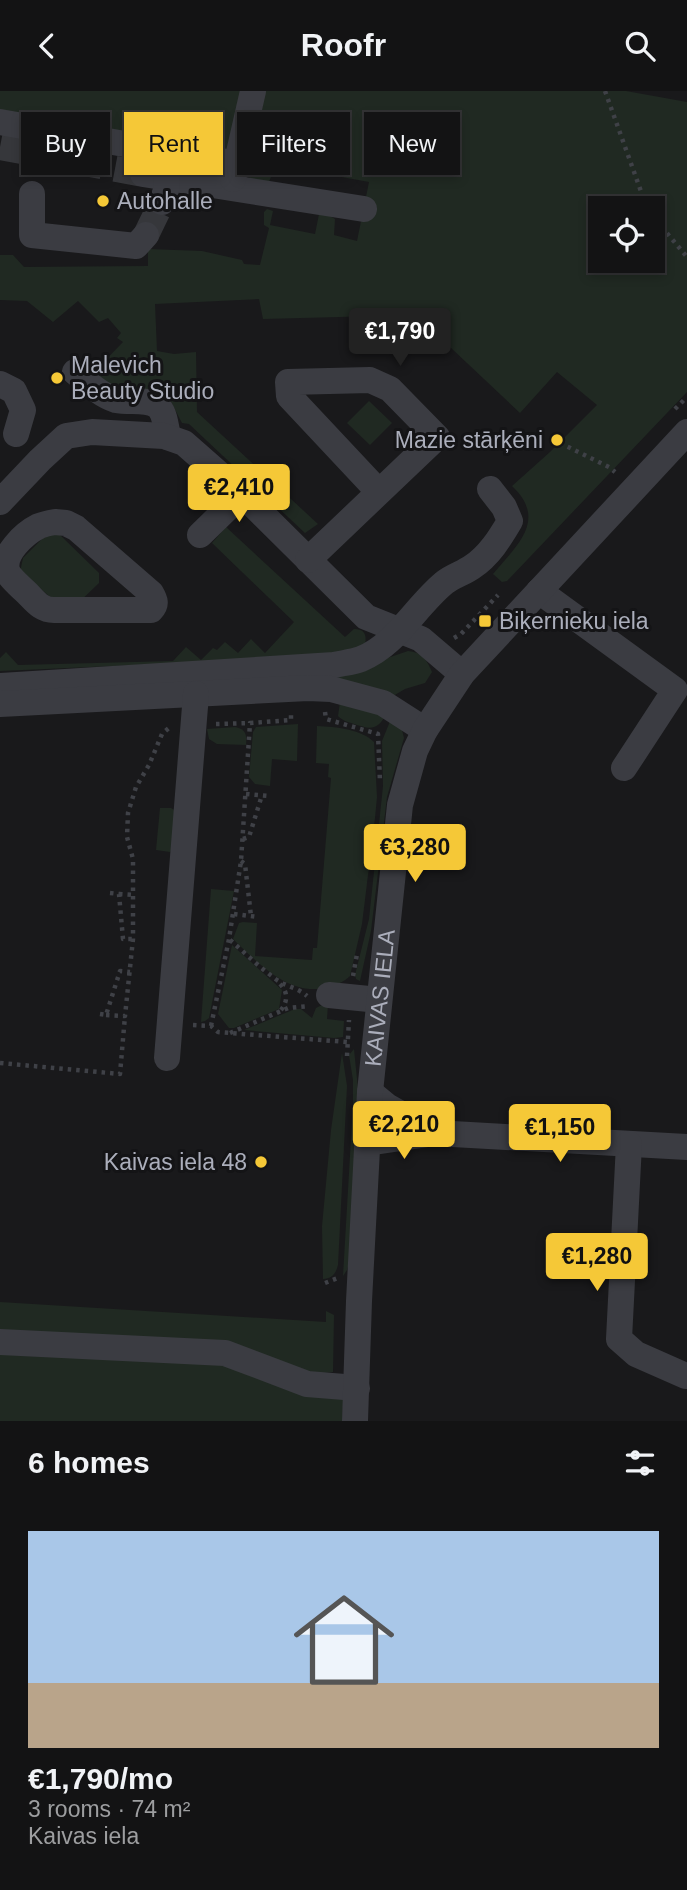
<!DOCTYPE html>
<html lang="en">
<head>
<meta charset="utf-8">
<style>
	body { margin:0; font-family:Helvetica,sans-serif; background:#1c1c1d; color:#f1f3f6; height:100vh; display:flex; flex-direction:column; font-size:26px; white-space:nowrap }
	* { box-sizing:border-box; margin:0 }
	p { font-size:23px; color:#9d9ea0 }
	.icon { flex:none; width:38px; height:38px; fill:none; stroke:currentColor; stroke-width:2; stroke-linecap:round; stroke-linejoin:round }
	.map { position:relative; height:1330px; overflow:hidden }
	.sheet { display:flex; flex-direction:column; background:#131314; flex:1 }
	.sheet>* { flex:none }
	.banner { position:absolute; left:21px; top:21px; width:646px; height:63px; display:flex; gap:14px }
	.fabs { position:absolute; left:588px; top:105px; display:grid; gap:14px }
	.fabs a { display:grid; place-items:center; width:77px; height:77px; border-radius:0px; background:#131314; box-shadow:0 4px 10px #0003,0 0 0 2px #323234; font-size:35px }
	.price { position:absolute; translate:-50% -60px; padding:0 16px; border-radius:7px; background:#f5c837; color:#111; font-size:23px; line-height:46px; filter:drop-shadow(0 2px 4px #0008) }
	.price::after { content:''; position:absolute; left:50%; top:42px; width:21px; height:16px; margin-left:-10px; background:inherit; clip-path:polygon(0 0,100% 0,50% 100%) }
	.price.active { background:#222; color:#fff }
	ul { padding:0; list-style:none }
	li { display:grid; align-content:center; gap:14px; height:371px; padding:0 28px }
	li+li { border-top:2px solid #323234 }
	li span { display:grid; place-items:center; height:217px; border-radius:0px; color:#555 }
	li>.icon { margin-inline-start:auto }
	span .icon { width:126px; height:126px; fill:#fffc; stroke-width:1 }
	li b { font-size:30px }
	h2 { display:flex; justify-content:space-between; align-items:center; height:84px; padding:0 28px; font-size:30px }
	.chip { padding:0 24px; border-radius:0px; background:#131314; box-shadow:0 4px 10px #0003,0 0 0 2px #323234; font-size:24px; line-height:63px }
	.chip.active { background:#f5c837; color:#111 }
	header { display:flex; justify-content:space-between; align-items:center; height:91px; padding:0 28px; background:#131314; font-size:32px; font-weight:800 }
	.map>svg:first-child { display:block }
</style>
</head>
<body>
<header><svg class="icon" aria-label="back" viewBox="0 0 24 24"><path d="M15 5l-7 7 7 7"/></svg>Roofr<svg class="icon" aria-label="search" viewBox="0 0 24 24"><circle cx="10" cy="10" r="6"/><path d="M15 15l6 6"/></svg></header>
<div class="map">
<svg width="687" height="1330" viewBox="0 0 687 1330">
	<rect width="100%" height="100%" fill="#19191b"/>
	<g fill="#202922" fill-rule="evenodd">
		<path d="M0,0H241L229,59L0,19Z"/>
		<path d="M265,0H626L687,11V301L507,490L502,491L493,483C517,454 548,429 512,395L550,361L597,314L557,281L520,322L416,224L263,228L259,208L155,213L157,260L174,263L196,261L197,321L318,433L305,442L189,333L182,332L171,311L160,301C126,300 121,304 94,281L123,251L117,247L121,242L108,227L99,231L78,210L53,231L27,210L0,209V164H13L24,176L148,175V158L202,160L242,169L244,173L260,174L269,137L264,134V121L267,118L273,120L270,134L315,143L319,123L328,124L335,128L334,144L357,150L369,91L276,74L268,93H252L249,85ZM600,117H653V170H600Z"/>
		<path d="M369,310L392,332L370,354L347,332Z"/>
		<path d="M226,436L345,546L354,538C367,538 367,547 364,558L316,566L0,580V567L6,561L18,574L173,570L186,556L201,569L213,557L217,559L225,551L238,562L251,548L265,562L294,531L212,452Z"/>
		<path d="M48,442L59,443L99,482V492L75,515L60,514L20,481L23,467Z"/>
		<path d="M408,560C422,561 427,569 432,581L425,592L405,598L393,605L329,587Z"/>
		<path d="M340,611L385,625C377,640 369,638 354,633C348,631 343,630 338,625Z"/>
		<path d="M391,628L401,635L404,647L387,706L371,840L360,890L356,888L355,884L369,828L383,695L382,650Z"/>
		<path d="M298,633L297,670L272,668L270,695L255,693L249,686L253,641L256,636Z"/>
		<path d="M317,635C336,636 361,638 374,651L377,706L375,727L362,833L350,885C344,891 338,893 331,895C292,909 258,872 233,848L239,832L243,831L257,832L255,865L312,869L313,857H317L331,687L328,686L329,673L316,672Z"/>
		<path d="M235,636C246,638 247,644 246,654L217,653L209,648L207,638Z"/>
		<path d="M160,717H171L176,720L174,758L170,761L156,759Z"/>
		<path d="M211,798L234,800L209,927L205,930L201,931Z"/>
		<path d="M232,854L282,899L279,918L234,937H229L218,923Z"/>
		<path d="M322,914H328L327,928L344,930L343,946L334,947L244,939L295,918H301L312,927L316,917Z"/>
		<path d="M354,958L358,998L349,1172L347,1179L343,1185L353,1013V989L349,964Z"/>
		<path d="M342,962L347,995L338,1174C336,1182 332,1188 323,1188L322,1135L331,1039Z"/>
		<path d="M0,1211L326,1231V1220L334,1224L333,1281L323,1282L344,1303L342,1330H0Z"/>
	</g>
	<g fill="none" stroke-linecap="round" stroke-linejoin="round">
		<g stroke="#36373b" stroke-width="26" stroke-dasharray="26 13" stroke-linecap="butt">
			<path d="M0,56L143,83"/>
			<path d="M146,144L162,111"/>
		</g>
		<g stroke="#3f4147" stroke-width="4.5" stroke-dasharray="3.5 5" stroke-linecap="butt">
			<path d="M605,0L643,106L650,117"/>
			<path d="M653,121L661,135L687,166"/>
			<path d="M675,318L687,306"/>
			<path d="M560,352L609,376L615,381"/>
			<path d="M454,547L461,543L498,504"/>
			<path d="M325,621L326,628L378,643L380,691"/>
			<path d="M216,633L250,632"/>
			<path d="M246,703L268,705"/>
			<path d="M243,748L249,746L262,704"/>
			<path d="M241,770L245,773L251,825"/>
			<path d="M110,802L119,803L123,848H133"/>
			<path d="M119,803L133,804"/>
			<path d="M234,823L258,826"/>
			<path d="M230,849C244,861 258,875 273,886C283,895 297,896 307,905"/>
			<path d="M353,885L357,863"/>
			<path d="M280,893C288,901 288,910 281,919"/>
			<path d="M100,923L106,924L120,880L130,881"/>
			<path d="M106,924L125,925L133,848V768L127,746L128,722L136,696L149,674L162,643L170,636"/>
			<path d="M193,934L211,935L218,941L230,942L347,951"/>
			<path d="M211,935L229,848L241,770L250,632L291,629V621"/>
			<path d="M230,942L288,917L309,915"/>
			<path d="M347,965L349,929"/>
			<path d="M0,972L120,983L125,925"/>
			<path d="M325,1192L338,1187"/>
		</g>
		<g stroke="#3b3c42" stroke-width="26">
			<path d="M0,31L238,73"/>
			<path d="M143,83L364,118"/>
			<path d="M233,88L253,0"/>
			<path d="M32,103V144L136,155L146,144"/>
			<path d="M162,111L166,99L167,87"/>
			<path d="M75,281C87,291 100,304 116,309C121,310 127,310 132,310C163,310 163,318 168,346"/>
			<path d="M0,293L14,300L23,319L16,343"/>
			<path d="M0,411L40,369L66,345L92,341L164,345L184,352L242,403L366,526L421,548L462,583"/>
			<path d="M55,431L66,432L76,437L151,502C155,509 157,513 151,519H54C41,519 35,510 27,502C21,496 12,489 8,482C0,464 25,442 39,435C44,433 49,432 55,431Z"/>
			<path d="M200,444L242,403"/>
			<path d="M308,469L437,346L390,298L370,289L288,291L289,305L379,401"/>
			<path d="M539,500L675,599L624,677"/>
			<path d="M0,595L334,574C343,572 353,571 361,568C396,554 415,516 444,492C452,485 464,482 472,476C489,465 500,447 510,430L504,416L490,398"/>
			<path d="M0,613L308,597L331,598L383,612L425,639"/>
			<path d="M329,904L379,909"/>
			<path d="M167,967L196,603"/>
			<path d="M370,1001L387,1015L435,1042"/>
			<path d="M367,1052L435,1042L687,1056"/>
			<path d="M629,1053L619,1248L636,1263L686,1285"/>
			<path d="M0,1251L225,1262L307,1293L357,1297"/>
			<path id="s1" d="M355,1330L359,1210L370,1001L400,714L415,660L425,639L462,583L687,341"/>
		</g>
	</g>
	<g fill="#f5c837" stroke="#141416" stroke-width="2.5">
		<circle cx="103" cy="110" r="7"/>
		<circle cx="57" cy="287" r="7"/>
		<circle cx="557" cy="349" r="7"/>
		<rect x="478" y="523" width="14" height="14" rx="3.5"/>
		<circle cx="261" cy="1071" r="7"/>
	</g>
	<g text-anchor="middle" stroke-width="6" stroke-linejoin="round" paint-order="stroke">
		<g font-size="23" fill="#abaebb" stroke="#141416" text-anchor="start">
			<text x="117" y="118">Autohalle</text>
			<text x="71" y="282">Malevich<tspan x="71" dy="26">Beauty Studio</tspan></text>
			<text x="543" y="357" text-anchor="end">Mazie stārķēni</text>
			<text x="499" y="538">Biķernieku iela</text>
			<text x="247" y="1079" text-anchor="end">Kaivas iela 48</text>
		</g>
		<g font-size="23" fill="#abaebb" stroke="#141416">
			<text dy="8" stroke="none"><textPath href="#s1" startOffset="424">KAIVAS IELA</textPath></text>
		</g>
	</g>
</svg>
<div class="fabs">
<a><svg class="icon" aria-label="locate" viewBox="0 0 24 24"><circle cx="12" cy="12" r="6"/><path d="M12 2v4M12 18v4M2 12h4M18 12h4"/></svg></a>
</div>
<b class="price active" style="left:400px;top:277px">€1,790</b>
<b class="price" style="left:239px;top:433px">€2,410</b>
<b class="price" style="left:415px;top:793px">€3,280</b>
<b class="price" style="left:404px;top:1070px">€2,210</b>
<b class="price" style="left:560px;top:1073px">€1,150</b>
<b class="price" style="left:597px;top:1202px">€1,280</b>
<div class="banner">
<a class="chip">Buy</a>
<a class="chip active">Rent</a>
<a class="chip">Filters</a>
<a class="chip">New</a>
</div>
</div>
<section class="sheet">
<h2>6 homes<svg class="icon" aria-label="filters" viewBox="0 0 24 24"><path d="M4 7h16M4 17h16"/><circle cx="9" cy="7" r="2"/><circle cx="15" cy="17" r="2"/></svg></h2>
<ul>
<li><span style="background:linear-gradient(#a9c7e8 70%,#b9a48a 0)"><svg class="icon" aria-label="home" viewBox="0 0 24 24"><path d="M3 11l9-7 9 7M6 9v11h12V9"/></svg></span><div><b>€1,790/mo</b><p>3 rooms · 74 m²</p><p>Kaivas iela</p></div></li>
</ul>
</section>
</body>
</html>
